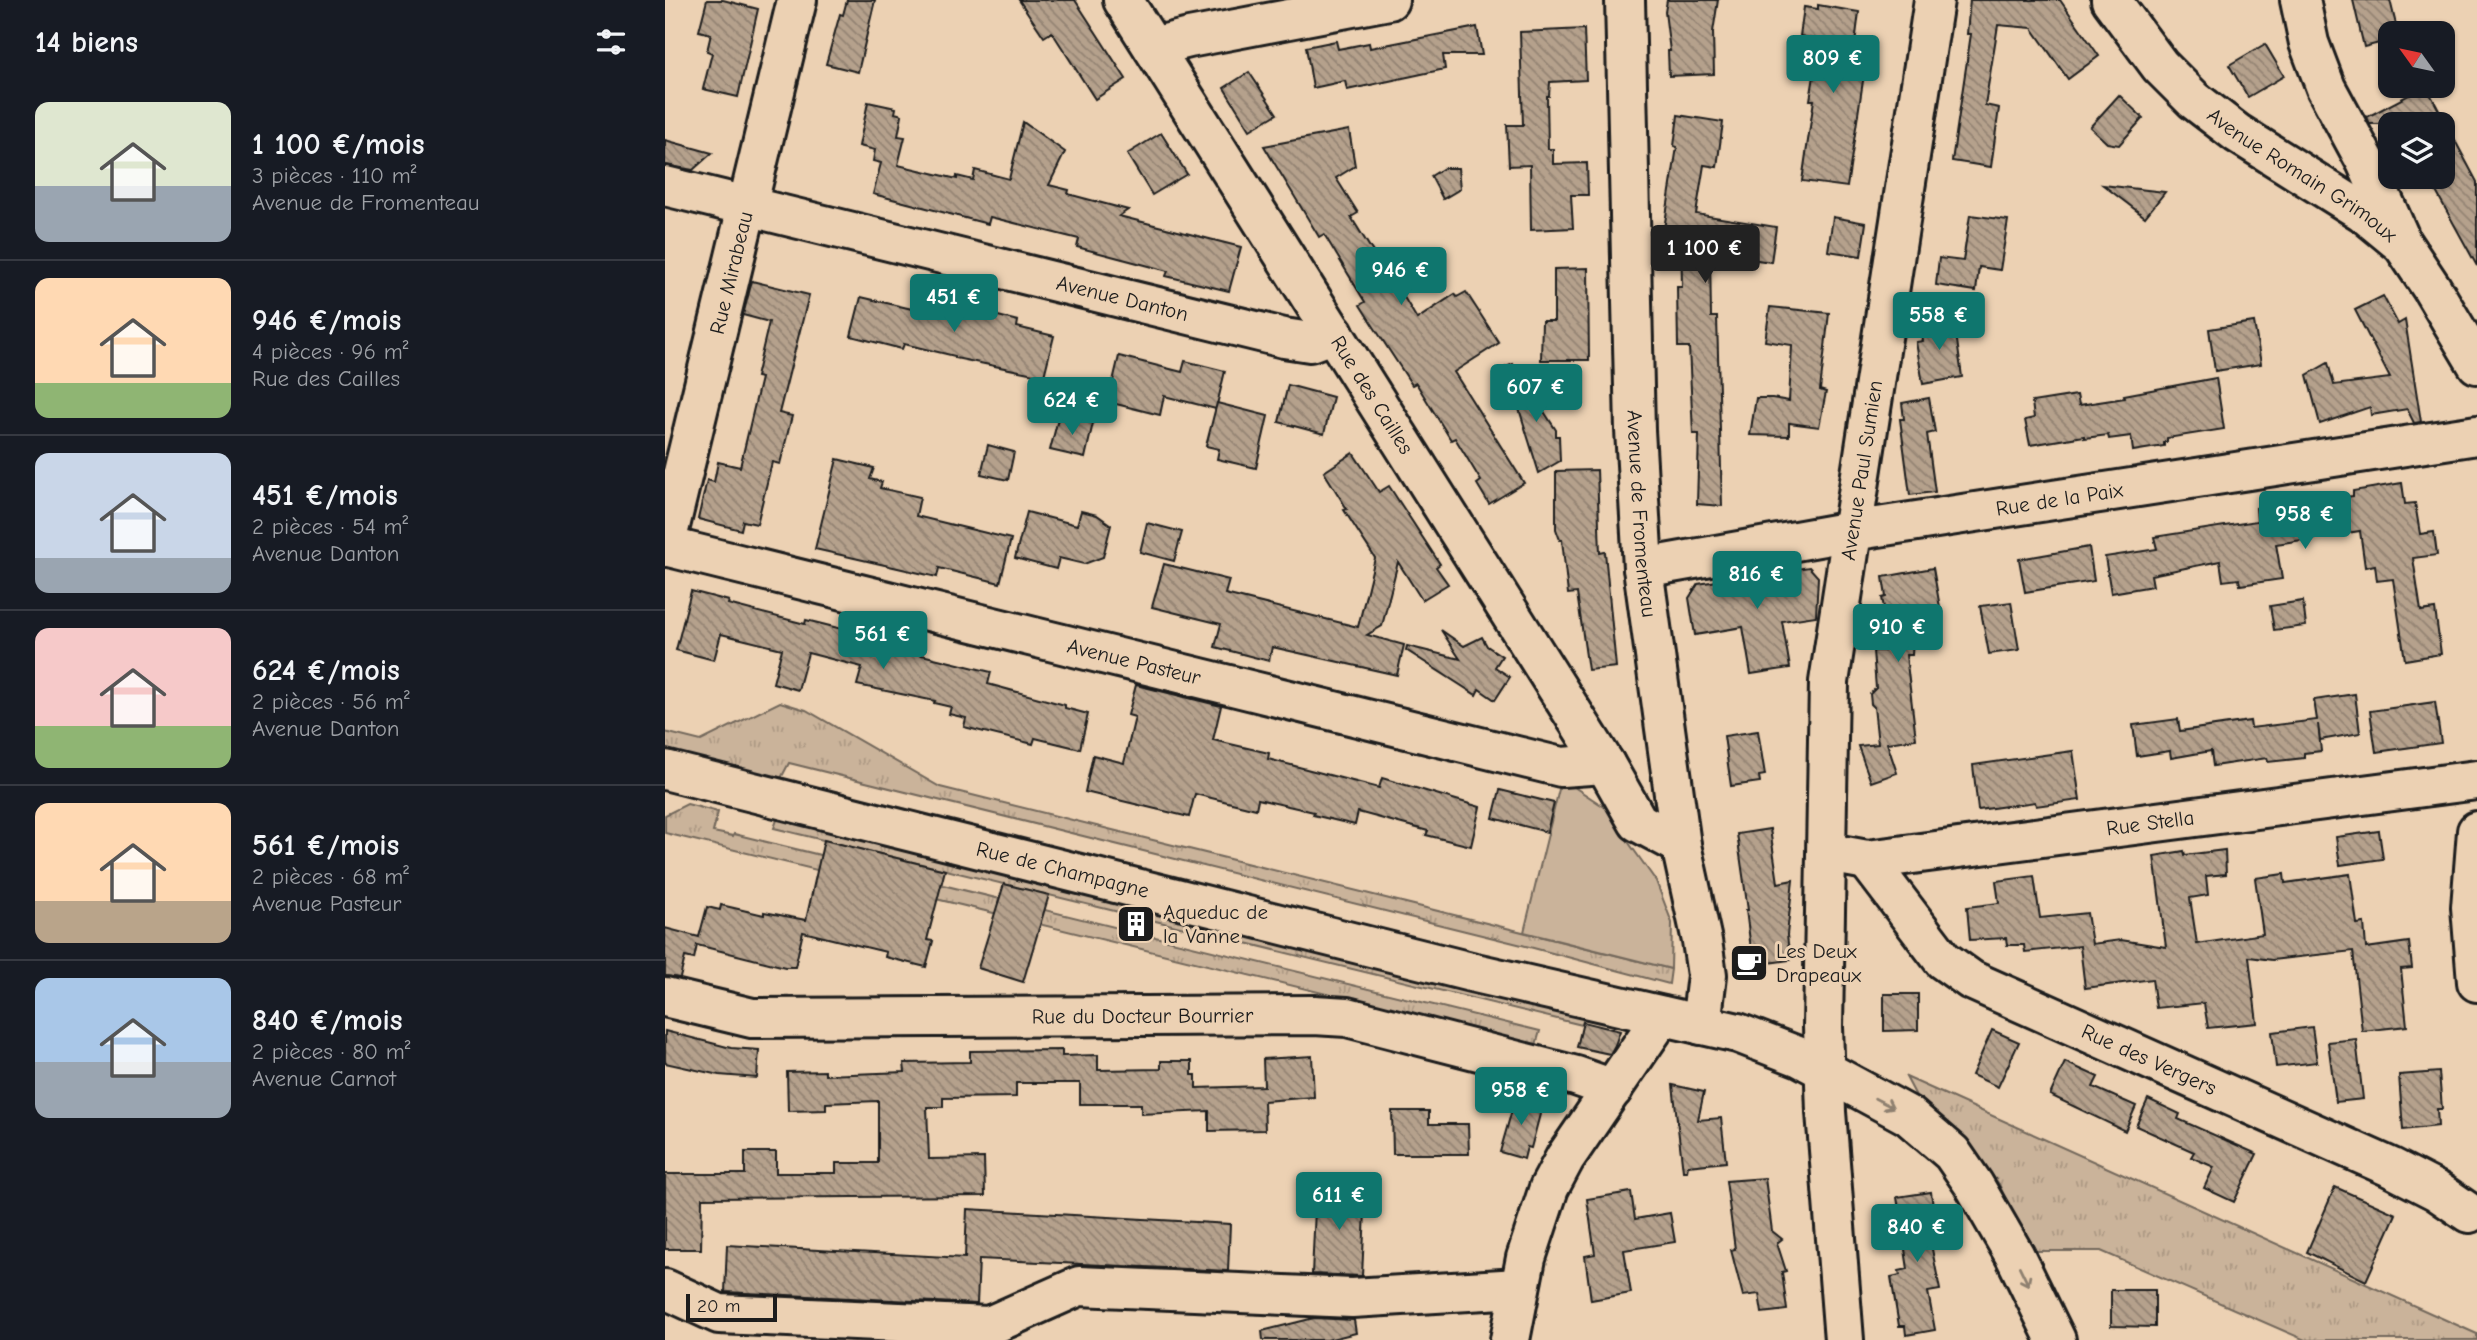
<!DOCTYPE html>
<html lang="fr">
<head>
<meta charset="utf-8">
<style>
	body { margin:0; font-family:"Comic Neue",sans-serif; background:#20242c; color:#f1f3f6; height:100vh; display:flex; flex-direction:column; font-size:26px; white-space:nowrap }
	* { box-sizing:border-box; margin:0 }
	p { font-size:23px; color:#9ea1a6 }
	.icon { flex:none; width:38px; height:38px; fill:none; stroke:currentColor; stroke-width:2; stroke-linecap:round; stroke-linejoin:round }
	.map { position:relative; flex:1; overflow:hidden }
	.details { display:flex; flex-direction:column; background:#171b24; width:665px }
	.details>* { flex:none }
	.needle { width:46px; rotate:303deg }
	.tools { position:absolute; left:1713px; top:21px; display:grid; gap:14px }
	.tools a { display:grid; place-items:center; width:77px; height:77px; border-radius:14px; background:#171b24; box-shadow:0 2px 5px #0004; font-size:35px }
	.scale { position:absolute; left:21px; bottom:18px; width:91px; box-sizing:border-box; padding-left:7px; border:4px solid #1c1c1c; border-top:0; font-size:19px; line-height:24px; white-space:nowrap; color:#1c1c1c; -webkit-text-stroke:5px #ecd1b3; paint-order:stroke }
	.price { position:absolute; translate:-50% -60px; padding:0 16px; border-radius:7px; background:#0f766e; color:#fff; font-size:23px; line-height:46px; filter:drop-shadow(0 2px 4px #0008) }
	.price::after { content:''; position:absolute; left:50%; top:42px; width:21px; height:16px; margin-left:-10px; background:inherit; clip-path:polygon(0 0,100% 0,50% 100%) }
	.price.selected { background:#222; color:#fff }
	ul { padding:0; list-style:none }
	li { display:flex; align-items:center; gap:21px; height:175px; padding:0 35px }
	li+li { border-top:2px solid #363941 }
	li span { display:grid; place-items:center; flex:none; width:196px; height:140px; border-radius:14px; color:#555 }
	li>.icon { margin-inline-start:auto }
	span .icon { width:84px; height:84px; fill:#fffc; stroke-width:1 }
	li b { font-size:30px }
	h2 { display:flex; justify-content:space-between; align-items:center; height:84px; padding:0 35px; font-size:30px }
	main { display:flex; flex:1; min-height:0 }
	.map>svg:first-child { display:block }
</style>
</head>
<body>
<main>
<section class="details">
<h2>14 biens<svg class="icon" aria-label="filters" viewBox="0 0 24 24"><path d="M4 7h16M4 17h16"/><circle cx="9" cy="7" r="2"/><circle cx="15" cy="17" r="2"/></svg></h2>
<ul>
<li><span style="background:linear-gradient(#dfe7d0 60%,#9aa5b1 0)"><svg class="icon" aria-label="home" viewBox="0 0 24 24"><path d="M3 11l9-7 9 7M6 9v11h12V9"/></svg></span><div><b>1 100 €/mois</b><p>3 pièces · 110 m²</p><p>Avenue de Fromenteau</p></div></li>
<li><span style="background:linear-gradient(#ffd9b3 75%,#8fb573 0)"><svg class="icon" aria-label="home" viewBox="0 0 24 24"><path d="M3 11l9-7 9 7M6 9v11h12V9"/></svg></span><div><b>946 €/mois</b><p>4 pièces · 96 m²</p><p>Rue des Cailles</p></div></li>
<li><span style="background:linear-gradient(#c9d6e8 75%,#9aa5b1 0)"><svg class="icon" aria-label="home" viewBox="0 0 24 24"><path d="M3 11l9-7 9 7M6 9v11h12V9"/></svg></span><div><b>451 €/mois</b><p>2 pièces · 54 m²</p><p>Avenue Danton</p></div></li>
<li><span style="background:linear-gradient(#f6c9c9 70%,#8fb573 0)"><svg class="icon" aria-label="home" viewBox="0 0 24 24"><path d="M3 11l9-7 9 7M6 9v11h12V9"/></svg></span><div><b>624 €/mois</b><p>2 pièces · 56 m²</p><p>Avenue Danton</p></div></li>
<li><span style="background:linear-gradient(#ffd9b3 70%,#b9a48a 0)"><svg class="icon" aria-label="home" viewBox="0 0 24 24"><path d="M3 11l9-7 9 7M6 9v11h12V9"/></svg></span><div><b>561 €/mois</b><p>2 pièces · 68 m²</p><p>Avenue Pasteur</p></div></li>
<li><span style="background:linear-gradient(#a9c7e8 60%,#9aa5b1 0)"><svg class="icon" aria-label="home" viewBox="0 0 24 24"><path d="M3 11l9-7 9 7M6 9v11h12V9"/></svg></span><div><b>840 €/mois</b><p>2 pièces · 80 m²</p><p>Avenue Carnot</p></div></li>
</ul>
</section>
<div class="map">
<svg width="1812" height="1340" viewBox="0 0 1812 1340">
	<defs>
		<pattern id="grass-tufts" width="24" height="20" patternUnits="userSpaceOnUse" patternTransform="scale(1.75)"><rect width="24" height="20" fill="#cab39a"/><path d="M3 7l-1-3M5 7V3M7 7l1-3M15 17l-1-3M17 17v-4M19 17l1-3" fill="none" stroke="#ad9984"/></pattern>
		<pattern id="building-back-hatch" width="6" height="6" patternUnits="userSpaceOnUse" patternTransform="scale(1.75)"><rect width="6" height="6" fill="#b5a18c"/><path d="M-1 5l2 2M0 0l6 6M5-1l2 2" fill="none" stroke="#928272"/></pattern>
	</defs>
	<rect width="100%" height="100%" fill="#ecd1b3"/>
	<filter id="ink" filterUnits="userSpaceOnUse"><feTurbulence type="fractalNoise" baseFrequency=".0143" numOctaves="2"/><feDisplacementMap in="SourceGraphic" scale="14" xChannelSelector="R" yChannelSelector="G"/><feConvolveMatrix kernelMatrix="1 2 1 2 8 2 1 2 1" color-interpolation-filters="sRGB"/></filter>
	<g filter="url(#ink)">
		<g fill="url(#grass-tufts)" stroke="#73685b" stroke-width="2">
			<path d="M115,702L141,710L275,787L1006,969L1004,984L857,945L124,763L114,782L0,755V732L36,741Z"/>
			<path d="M22,804L53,812L48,832L68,836L69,834L875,1031L871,1045L0,833V815Z"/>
			<path d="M115,812L920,1012L917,1025L109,828Z"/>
			<path d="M1241,1077L1812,1334V1340H1640L1436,1251H1363L1334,1184L1305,1147L1279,1119L1251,1096Z"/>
		</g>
		<path fill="#cab39a" stroke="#73685b" stroke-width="2" d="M895,785L909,787L947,812L964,843L991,881L1007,923L1006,969L859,932Z"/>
		<g fill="url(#building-back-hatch)" stroke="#1c1c1c" stroke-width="2">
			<path d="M42,0H58L93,9L73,97L38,89L47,53L42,51L46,34L34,31Z"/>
			<path d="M182,0H210L193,72L161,64L175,14L178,15Z"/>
			<path d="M354,0H410L461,79L430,99L387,32L379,37Z"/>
			<path d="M1002,0H1053L1048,32L1049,74L1004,76L1003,51H1005L1000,12Z"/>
			<path d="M1305,0H1395L1434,56L1403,79L1367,28L1333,25L1320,105L1334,108L1326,167L1287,161L1306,34H1302Z"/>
			<path d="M1688,0H1725L1733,33H1726V40L1699,47Z"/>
			<path d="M1153,5L1194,12L1188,59L1201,61L1182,187L1137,181L1149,100H1145L1155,40L1135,36L1139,7L1153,9Z"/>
			<path d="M812,27L817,55H778L780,69L682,90L680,81L648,88L641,47L671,41L673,49L704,43L705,48Z"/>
			<path d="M919,29L921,80L885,82L884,96H882L883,149H888V164L922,163L923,195H906L908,228L866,230L865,165L844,166L842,125H858L855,32Z"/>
			<path d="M1600,44L1619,76L1583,97L1564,65Z"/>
			<path d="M584,72L612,114L585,130L559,88Z"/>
			<path d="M1761,86L1812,182V266L1763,177H1778V124H1705L1702,117Z"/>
			<path d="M1454,95L1478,118L1454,145L1442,143L1425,127Z"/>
			<path d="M203,102L231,108L230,113L237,115L233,136L240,137L233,165L292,179V176L308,180L310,170L344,179L358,122L400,152L384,185L404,190L403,194L463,210L454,216L576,247L564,291L501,276L503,271L412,247L414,239L325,217L323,224L208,194L216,163L208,161L210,150L194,146Z"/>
			<path d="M1013,115L1058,122L1052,167L1039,165L1031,214L1111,227L1106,262L1045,253L1046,317H1052L1057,506L1032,504L1034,434H1028L1024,347H1013L1012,287H1017L1016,231L999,229L1012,147L1009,146Z"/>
			<path d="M684,130L690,166L671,178L693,213L686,217L731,289L733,287L752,319L790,294L792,297L801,292L834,343L789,372L859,483L824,504L812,484L816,481L790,438L786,440L751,383L747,385L709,327L695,305L700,302L659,234L654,237L599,146Z"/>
			<path d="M496,133L522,174L487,195L462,154Z"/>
			<path d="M0,140L47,153L28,170L0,165Z"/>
			<path d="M779,168H793L795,189L778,199L766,176Z"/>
			<path d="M1438,185L1500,192L1480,217Z"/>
			<path d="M1305,215L1343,220L1335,270L1314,267L1311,291L1271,285L1274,258L1298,261Z"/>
			<path d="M1168,217L1201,223L1196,256L1163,251Z"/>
			<path d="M923,268L924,360H876L877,321H889V269Z"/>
			<path d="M87,281L144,295L114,413L127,416L115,464L107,462L92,524L78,521L76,530L33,519L42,480L49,482L53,462L75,467L96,378L91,377L104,322L78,315Z"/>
			<path d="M1718,296L1733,324L1740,320L1756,422L1749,423L1742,409L1706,415L1705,407L1655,424L1642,375L1663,363L1669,385L1725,378L1690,310Z"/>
			<path d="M196,297L247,309L250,298L264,301L265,299L353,321L352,327L389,336L379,376L290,358V356L239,344L237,349L186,336Z"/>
			<path d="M1105,307L1164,313L1155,390L1161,392L1154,427L1124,423V436L1085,435L1091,398H1107L1124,401L1127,345L1100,341Z"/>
			<path d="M1267,318L1289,319L1297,377L1258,384L1251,342L1258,341L1256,333L1265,331Z"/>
			<path d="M1589,322L1596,364L1550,371L1544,329Z"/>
			<path d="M454,356L517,372L520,361L560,371L551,409L499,396L495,415L443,402Z"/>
			<path d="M848,364L891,430V436H894L895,461L874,473L841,367Z"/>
			<path d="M1551,378L1559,429L1502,438V442H1499V446L1468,451L1466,436L1444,439L1443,435L1419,438V436L1365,445L1360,420L1369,418L1367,402L1412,395L1414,405L1460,398L1459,395Z"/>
			<path d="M623,385L668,397L659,434L614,422Z"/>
			<path d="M1264,398L1270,432L1262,434L1270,492L1245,495L1235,419H1239L1237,403Z"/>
			<path d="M552,403L603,416L591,468L552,459L554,449L541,446Z"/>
			<path d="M394,415L428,423L420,458L385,450Z"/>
			<path d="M323,445L349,452L343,480L316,474Z"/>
			<path d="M688,453L714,492L724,486L775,564L771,567L783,584L757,600L733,562L717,626L702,635L739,645L732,675L607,647L604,661L550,647L556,624L487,607L499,564L564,580L560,594L693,627L710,558L679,510L682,509L659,472Z"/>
			<path d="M172,459L209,468L205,479L217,482L215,488L255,497L251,516L346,539L335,583L274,568L272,577L150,549Z"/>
			<path d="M932,470L935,553L940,552L951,667L923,670L912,593L903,594L897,540H895L891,529V471Z"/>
			<path d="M1737,483L1740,504L1750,503L1755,534L1769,532L1772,555L1748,558L1756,611L1770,609L1776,654L1740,660L1728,579L1712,581L1710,565L1700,567L1695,531L1611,544L1617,579L1575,585L1574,579L1558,581L1555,561L1486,575L1488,586L1446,593L1440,557L1492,549L1489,537L1592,521L1591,508L1688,496V491Z"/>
			<path d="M416,511L432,515L446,525L438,557L419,564L394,558L391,569L350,558L362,512L412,525Z"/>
			<path d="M482,523L517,532L509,561L475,552Z"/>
			<path d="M1424,547L1429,581L1360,592L1354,559Z"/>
			<path d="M1144,567L1153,577L1151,616L1117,621L1125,668L1086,674L1078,627L1030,635L1024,598L1033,584Z"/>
			<path d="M1268,568L1276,613L1263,615L1264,638L1248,640L1247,655H1241L1251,739L1222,743L1232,773L1206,782L1193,746L1213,744L1209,707L1206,704L1205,694L1211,688L1208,651H1219L1218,622H1222L1217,598L1221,597L1218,577Z"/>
			<path d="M26,591L64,601L63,604L140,624L141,620L201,635L200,641L326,672L323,684L400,705V708L423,714L415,749L370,738L368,744L299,727L301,718L284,714L286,707L269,703L270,701L192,685L197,667L143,653L133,690L108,683L117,649L56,634L49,660L11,650Z"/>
			<path d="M1638,601L1641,626L1609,630L1605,606Z"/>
			<path d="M1346,602L1354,650L1324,654L1315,606Z"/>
			<path d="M776,630L799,646L817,637L822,646L837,656L830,667L845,677L830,700L814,689L811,695L741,650L742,646L795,659Z"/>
			<path d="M471,685L556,706L548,740L604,753L603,759L714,788L717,778L815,807L806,846L761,835L763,831L693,812L690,825L648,815L649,812L593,799L591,809L530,794L524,817L420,792L428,755L459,763L470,717L463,715Z"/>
			<path d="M1690,694L1695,733L1655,740L1653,724L1656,751L1639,753V758L1603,762L1602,758L1548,766L1546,751L1506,758L1505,751L1472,756L1468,725L1513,719L1515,731L1585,721L1586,728L1652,720L1649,700Z"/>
			<path d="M1770,702L1776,743L1711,752L1705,711Z"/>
			<path d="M1093,731L1100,775L1094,776L1095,782L1066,786L1059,736Z"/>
			<path d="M1408,751L1415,800L1371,806L1370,802L1313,810L1308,765Z"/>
			<path d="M835,790L889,803L882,832L828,818Z"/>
			<path d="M1105,829L1113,883L1128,880L1122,935L1125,960L1096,964L1087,957L1081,910H1083L1072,834Z"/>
			<path d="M1714,831L1718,859L1675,865L1671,837Z"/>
			<path d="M159,840L280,870L262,940L268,941L261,967L220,957L221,952L138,932L130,967H120L32,945L29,959L20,957L15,978L0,976V928L34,937L42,907L55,910L56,905L99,915V912L141,920Z"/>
			<path d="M1560,850L1561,874L1541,876L1543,895L1525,898L1532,944L1598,934L1590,878L1619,874L1620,883L1685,874L1692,924L1699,923L1701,948L1744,942L1747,968L1736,969L1742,1026L1697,1031L1688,951L1607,960L1584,957L1592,1023L1543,1028L1539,1003L1491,1008L1487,979L1420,988L1415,946L1360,952L1359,945H1342L1341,938L1305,940L1302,907L1334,903L1331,881L1369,876L1375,918L1422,913L1427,944L1456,940L1501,947L1489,856L1519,851L1520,855Z"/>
			<path d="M339,884L384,895L358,982L313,968Z"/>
			<path d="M1219,994H1253V1030L1219,1031Z"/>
			<path d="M918,1022L955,1031L950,1045L945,1054L912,1047Z"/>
			<path d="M1647,1027L1652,1062L1611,1067L1607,1032Z"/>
			<path d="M1327,1030L1354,1042L1333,1087L1307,1075Z"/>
			<path d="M0,1031L66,1048L94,1050L92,1078L54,1075L0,1063Z"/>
			<path d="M1691,1039L1698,1099L1671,1102L1663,1042Z"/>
			<path d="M397,1050V1056L433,1055V1070L496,1069V1061H527V1075H531V1088L599,1086L598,1059L647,1056L649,1097L599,1101L600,1130L544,1131V1111L476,1114V1104H415V1083H351V1097L278,1098V1107H262L264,1159L319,1158L320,1196L37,1198L36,1249H0V1174H80V1152H111V1173H171V1163H213V1101L161,1103V1110L123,1111L122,1072L160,1071V1075L240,1072L239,1063L305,1062V1051Z"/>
			<path d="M1400,1062L1433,1077L1428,1087L1471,1106L1460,1131L1385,1095Z"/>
			<path d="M1774,1072L1777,1109H1772L1773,1126L1738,1130L1734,1075Z"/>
			<path d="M1008,1085L1039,1092L1033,1120L1056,1118L1061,1162L1023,1166L1022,1171H1018Z"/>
			<path d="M851,1096L878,1103L866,1148L862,1147L859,1159L835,1152Z"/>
			<path d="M1483,1099L1515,1114L1513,1119L1592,1154L1569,1202L1539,1188L1549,1167L1526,1157L1529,1152L1471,1126Z"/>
			<path d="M727,1111H764V1124H803L804,1154H728Z"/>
			<path d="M1100,1178L1107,1231L1117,1239L1112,1243L1121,1271L1117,1272L1122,1310L1097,1313L1094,1294L1078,1296L1066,1250L1070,1249L1061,1181Z"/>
			<path d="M651,1187L701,1190L697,1276L647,1274Z"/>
			<path d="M1670,1187L1731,1214L1701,1281L1642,1252Z"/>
			<path d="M966,1192L970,1219L1005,1213L1010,1242L959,1250L966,1293L926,1300L920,1256L930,1254L922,1199Z"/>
			<path d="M1266,1192L1273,1243L1266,1244L1275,1290L1263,1292L1270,1330L1241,1335L1240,1326H1234L1226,1277L1235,1275L1234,1271L1243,1269L1232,1197Z"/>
			<path d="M302,1209L565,1224L563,1271L314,1259L312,1304L60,1292L62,1245L300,1258Z"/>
			<path d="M1446,1290H1490V1327L1446,1326Z"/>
			<path d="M649,1318L689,1320L691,1333L662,1340H598L597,1331Z"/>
		</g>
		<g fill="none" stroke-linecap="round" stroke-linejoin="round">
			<g stroke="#1c1c1c" stroke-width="44">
				<g id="minor">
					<path id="s1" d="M458,0L940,764L973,822L1016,845"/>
					<path id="s2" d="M960,0L970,430L978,568L1016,845L1037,941L1042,975L1036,1025"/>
					<path id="s3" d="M1446,0L1495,66L1529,100L1572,133L1698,212L1738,245L1766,287L1812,364"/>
					<path d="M1635,0L1644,43L1661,88L1701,162L1734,236"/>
					<path d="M488,47L524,38L724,0"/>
					<path id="s4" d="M0,186L619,338L645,342L669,333"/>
					<path id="s5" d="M0,546L896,767L940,764"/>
					<path id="s6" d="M0,547L132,0"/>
					<path id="s7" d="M978,568L1187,531L1812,435"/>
					<path id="s8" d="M0,770L806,972L1073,1033L1135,1057L1244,1116L1287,1153L1309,1185L1350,1256L1391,1340"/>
					<path d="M1812,831L1806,907L1812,982"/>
					<path id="s9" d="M1180,856L1202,860L1812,780"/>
					<path id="s10" d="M1202,860L1278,960L1306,980L1725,1167L1772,1191L1804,1213"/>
					<path id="s11" d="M0,997L87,1018L649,1015L682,1017L911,1076L948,1089"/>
					<path d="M0,1289L54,1314L324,1326L414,1286L687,1298L854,1288"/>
					<path d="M845,1340L861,1258L884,1188L900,1158L997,1016"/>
					<path id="s12" d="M1179,1340L1161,1112L1158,1027L1164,682L1269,0"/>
				</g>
			</g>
			<use href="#minor" stroke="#ecd1b3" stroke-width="38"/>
		</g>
		<defs><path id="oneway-shaft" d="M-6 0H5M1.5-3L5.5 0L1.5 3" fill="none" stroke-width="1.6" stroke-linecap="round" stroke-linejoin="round" transform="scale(1.75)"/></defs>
		<g stroke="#8e806f">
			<use href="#oneway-shaft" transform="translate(1219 1103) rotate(27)"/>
			<use href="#oneway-shaft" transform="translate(1359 1276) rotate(64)"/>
		</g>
	</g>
	<defs>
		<g id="building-square" transform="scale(2.0125)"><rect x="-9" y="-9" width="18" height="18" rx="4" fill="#1c1c1c" stroke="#ecd1b3"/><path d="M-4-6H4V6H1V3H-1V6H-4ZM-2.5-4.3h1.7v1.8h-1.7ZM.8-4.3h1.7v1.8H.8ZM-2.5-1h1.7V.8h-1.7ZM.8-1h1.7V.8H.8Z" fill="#fff"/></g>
		<g id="cafe-square" transform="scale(2.0125)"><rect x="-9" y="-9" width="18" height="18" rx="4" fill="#1c1c1c" stroke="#ecd1b3"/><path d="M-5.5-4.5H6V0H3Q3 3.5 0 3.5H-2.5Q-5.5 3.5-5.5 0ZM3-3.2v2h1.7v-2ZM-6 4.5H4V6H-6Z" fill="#fff"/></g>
	</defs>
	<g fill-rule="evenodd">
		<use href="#building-square" x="471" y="924"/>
		<use href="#cafe-square" x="1084" y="963"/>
	</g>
	<g text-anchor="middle" stroke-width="6" stroke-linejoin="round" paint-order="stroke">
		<g font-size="21" fill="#1c1c1c" stroke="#ecd1b3">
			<text dy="7" stroke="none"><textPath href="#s3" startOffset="262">Avenue Romain Grimoux</textPath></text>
			<text dy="7" stroke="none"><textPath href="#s6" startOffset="282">Rue Mirabeau</textPath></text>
			<text dy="7" stroke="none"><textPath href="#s4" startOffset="471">Avenue Danton</textPath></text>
			<text dy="7" stroke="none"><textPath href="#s1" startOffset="467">Rue des Cailles</textPath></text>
			<text dy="7" stroke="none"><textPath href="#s12" startOffset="873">Avenue Paul Sumien</textPath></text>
			<text dy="7" stroke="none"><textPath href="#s7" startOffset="422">Rue de la Paix</textPath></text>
			<text dy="7" stroke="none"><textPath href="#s2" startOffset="514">Avenue de Fromenteau</textPath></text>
			<text dy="7" stroke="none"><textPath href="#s5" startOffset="483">Avenue Pasteur</textPath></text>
			<text dy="7" stroke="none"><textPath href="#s9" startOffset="308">Rue Stella</textPath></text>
			<text dy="7" stroke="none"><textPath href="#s8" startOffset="410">Rue de Champagne</textPath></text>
			<text dy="7" stroke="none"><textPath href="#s11" startOffset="480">Rue du Docteur Bourrier</textPath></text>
			<text dy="7" stroke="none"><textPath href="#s10" startOffset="355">Rue des Vergers</textPath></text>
		</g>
		<g font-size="21" fill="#1c1c1c" stroke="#ecd1b3" text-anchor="start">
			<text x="498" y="919">Aqueduc de<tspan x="498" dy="24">la Vanne</tspan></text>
			<text x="1111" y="958">Les Deux<tspan x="1111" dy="24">Drapeaux</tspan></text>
		</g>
	</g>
</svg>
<div class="tools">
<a><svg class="needle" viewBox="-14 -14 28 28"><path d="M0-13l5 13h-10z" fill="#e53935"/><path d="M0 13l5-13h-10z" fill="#9ea1a6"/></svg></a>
<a><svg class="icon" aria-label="layers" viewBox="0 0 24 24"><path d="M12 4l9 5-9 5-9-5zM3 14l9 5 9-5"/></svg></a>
</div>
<div class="scale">20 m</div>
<b class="price" style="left:1168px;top:95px">809 €</b>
<b class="price selected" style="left:1040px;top:285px">1 100 €</b>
<b class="price" style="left:736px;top:307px">946 €</b>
<b class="price" style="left:289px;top:334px">451 €</b>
<b class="price" style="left:1274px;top:352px">558 €</b>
<b class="price" style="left:871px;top:424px">607 €</b>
<b class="price" style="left:407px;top:437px">624 €</b>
<b class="price" style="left:1640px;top:551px">958 €</b>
<b class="price" style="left:1092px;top:611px">816 €</b>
<b class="price" style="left:1233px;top:664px">910 €</b>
<b class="price" style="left:218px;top:671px">561 €</b>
<b class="price" style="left:856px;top:1127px">958 €</b>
<b class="price" style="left:674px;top:1232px">611 €</b>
<b class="price" style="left:1252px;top:1264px">840 €</b>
</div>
</main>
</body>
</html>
